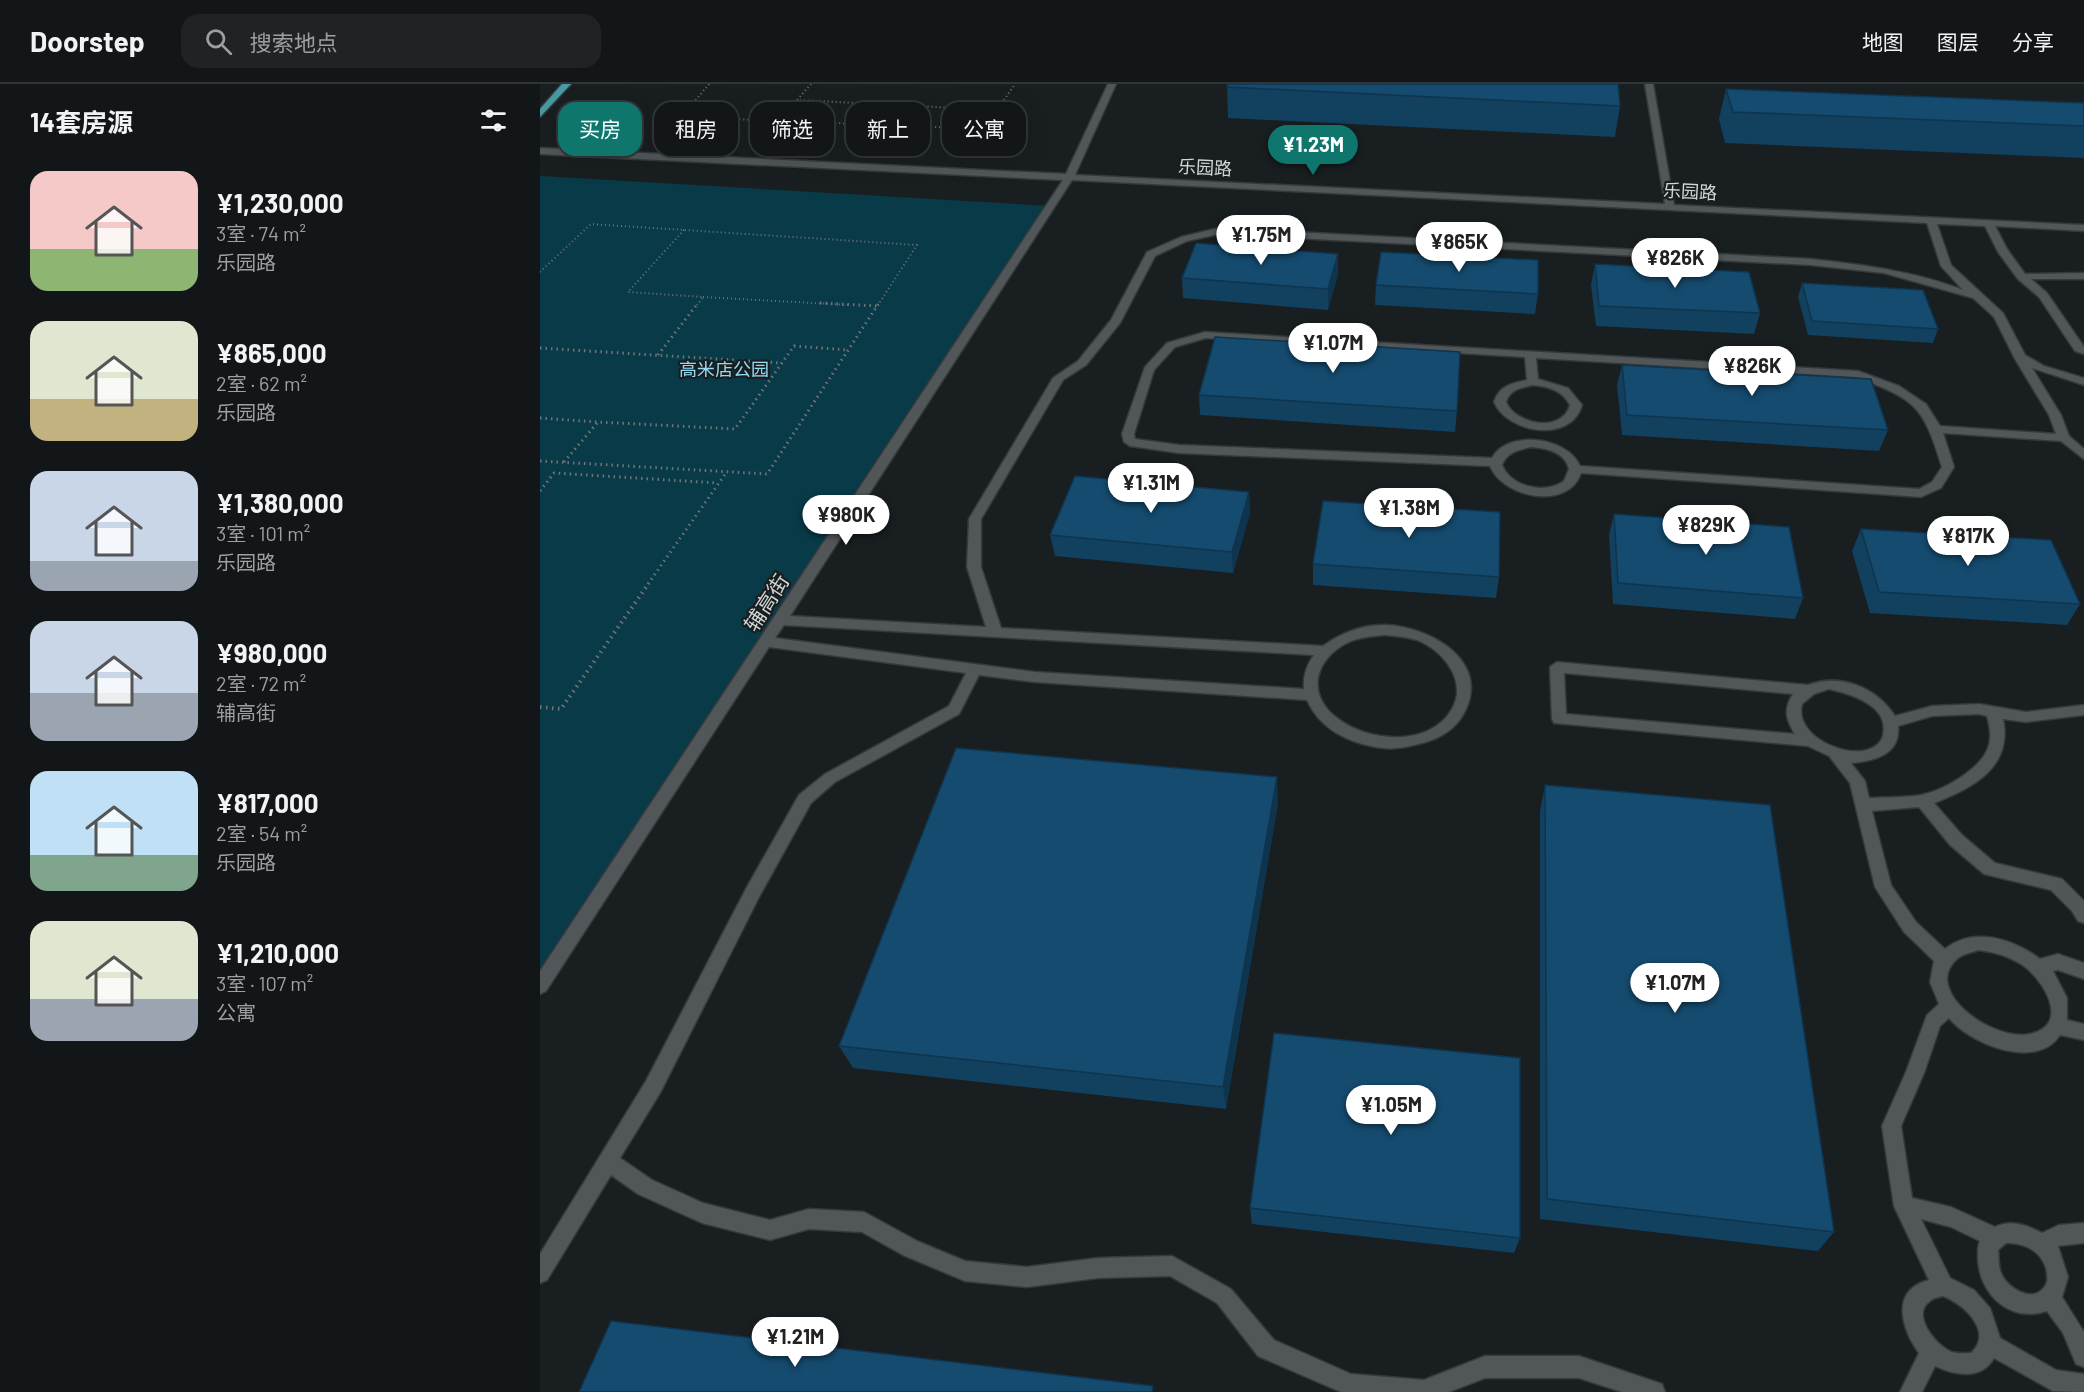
<!DOCTYPE html>
<html lang="zh">
<head>
<meta charset="utf-8">
<style>
	body { margin:0; font-family:Barlow,"Noto Sans SC",sans-serif; background:#202325; color:#f1f3f6; height:100vh; display:flex; flex-direction:column; font-size:22px; white-space:nowrap }
	* { box-sizing:border-box; margin:0 }
	p { font-size:20px; color:#9d9fa2 }
	.icon { flex:none; width:33px; height:33px; fill:none; stroke:currentColor; stroke-width:2; stroke-linecap:round; stroke-linejoin:round }
	.map { position:relative; flex:1; overflow:hidden }
	.sheet { display:flex; flex-direction:column; background:#131618; width:540px }
	.sheet>* { flex:none }
	.guide { position:absolute; left:18px; top:18px; width:570px; height:54px; display:flex; gap:12px }
	.price { position:absolute; translate:-50% -51px; padding:0 14px; border-radius:21px; background:#fff; color:#222; font-size:20px; line-height:39px; filter:drop-shadow(0 2px 3px #0008) }
	.price::after { content:''; position:absolute; left:50%; top:36px; width:18px; height:14px; margin-left:-9px; background:inherit; clip-path:polygon(0 0,100% 0,50% 100%) }
	.price.current { background:#0f766e; color:#fff }
	ul { padding:0; list-style:none }
	li { display:flex; align-items:center; gap:18px; height:150px; padding:0 30px }
	li span { display:grid; place-items:center; flex:none; width:168px; height:120px; border-radius:18px; color:#555 }
	li>.icon { margin-inline-start:auto }
	span .icon { width:72px; height:72px; fill:#fffc; stroke-width:1 }
	li b { font-size:26px }
	h2 { display:flex; justify-content:space-between; align-items:center; height:72px; padding:0 30px; font-size:26px }
	.pill { padding:0 21px; border-radius:18px; background:#131618; box-shadow:0 6px 24px #0002,0 0 0 2px #323537; font-size:21px; line-height:54px }
	.pill.current { background:#0f766e; color:#fff }
	header { display:flex; align-items:center; gap:36px; box-sizing:border-box; height:84px; padding:0 30px; background:#131618; border-bottom:2px solid #323537 }
	header strong { font-size:28px }
	nav { display:flex; gap:33px; margin-inline-start:auto; font-size:21px }
	.search { width:420px; height:54px; background:#202325; display:flex; align-items:center; gap:15px; box-sizing:border-box; padding:0 21px; border-radius:18px; color:#9d9fa2; font-size:22px }
	main { display:flex; flex:1; min-height:0 }
	.map>svg:first-child { display:block }
</style>
</head>
<body>
<header>
<strong>Doorstep</strong>
<div class="search"><svg class="icon" aria-label="search" viewBox="0 0 24 24"><circle cx="10" cy="10" r="6"/><path d="M15 15l6 6"/></svg>搜索地点</div>
<nav><a>地图</a><a>图层</a><a>分享</a></nav>
</header>
<main>
<section class="sheet">
<h2>14套房源<svg class="icon" aria-label="filters" viewBox="0 0 24 24"><path d="M4 7h16M4 17h16"/><circle cx="9" cy="7" r="2"/><circle cx="15" cy="17" r="2"/></svg></h2>
<ul>
<li><span style="background:linear-gradient(#f6c9c9 65%,#8fb573 0)"><svg class="icon" aria-label="home" viewBox="0 0 24 24"><path d="M3 11l9-7 9 7M6 9v11h12V9"/></svg></span><div><b>¥1,230,000</b><p>3室 · 74 m²</p><p>乐园路</p></div></li>
<li><span style="background:linear-gradient(#dfe7d0 65%,#c2b280 0)"><svg class="icon" aria-label="home" viewBox="0 0 24 24"><path d="M3 11l9-7 9 7M6 9v11h12V9"/></svg></span><div><b>¥865,000</b><p>2室 · 62 m²</p><p>乐园路</p></div></li>
<li><span style="background:linear-gradient(#c9d6e8 75%,#9aa5b1 0)"><svg class="icon" aria-label="home" viewBox="0 0 24 24"><path d="M3 11l9-7 9 7M6 9v11h12V9"/></svg></span><div><b>¥1,380,000</b><p>3室 · 101 m²</p><p>乐园路</p></div></li>
<li><span style="background:linear-gradient(#c9d6e8 60%,#9aa5b1 0)"><svg class="icon" aria-label="home" viewBox="0 0 24 24"><path d="M3 11l9-7 9 7M6 9v11h12V9"/></svg></span><div><b>¥980,000</b><p>2室 · 72 m²</p><p>辅高街</p></div></li>
<li><span style="background:linear-gradient(#bfe0f5 70%,#7fa58c 0)"><svg class="icon" aria-label="home" viewBox="0 0 24 24"><path d="M3 11l9-7 9 7M6 9v11h12V9"/></svg></span><div><b>¥817,000</b><p>2室 · 54 m²</p><p>乐园路</p></div></li>
<li><span style="background:linear-gradient(#dfe7d0 65%,#9aa5b1 0)"><svg class="icon" aria-label="home" viewBox="0 0 24 24"><path d="M3 11l9-7 9 7M6 9v11h12V9"/></svg></span><div><b>¥1,210,000</b><p>3室 · 107 m²</p><p>公寓</p></div></li>
</ul>
</section>
<div class="map">
<svg width="1544" height="1308" viewBox="0 0 1544 1308">
	<rect width="100%" height="100%" fill="#191e20"/>
	<path fill="#083a48" d="M1,92L511,122L0,902V93Z"/>
	<g fill="none" stroke-linecap="round" stroke-linejoin="round">
		<g stroke="#36393b" stroke-width="3">
			<g id="minor">
				<path d="M568,0H576L535,91L1125,120L1105,0H1113L1134,121L1544,141V147L1455,142L1467,165L1485,190L1544,189V195H1491L1507,209L1544,263V270L1535,267L1499,213L1478,195L1458,168L1445,142L1397,140L1411,181L1463,229L1485,271L1504,282L1544,294V301L1492,284L1521,331L1529,352L1544,365V375L1521,357L1403,349L1414,383L1401,404L1381,413L1041,389C1028,427 963,414 950,382L639,369L590,362L584,358L582,350L605,283L627,259L665,248L1318,287L1359,302L1386,320L1400,342L1516,350L1509,331L1475,275L1454,233L1433,214L1344,189L1271,181L679,150L647,157L615,172L580,239L546,281L523,296L441,435V483L461,544L783,562C801,549 823,540 847,541C888,543 949,575 926,625C919,641 906,651 889,657C872,662 854,667 836,663C807,658 779,644 767,616L495,598L439,591L419,630L295,698L271,719L219,813L120,1009L80,1074L112,1096L163,1119L230,1136L269,1125L324,1128L377,1157L425,1177L487,1183L558,1174L632,1172L691,1205L734,1256L811,1290L884,1296L945,1272H1039L1122,1300L1125,1308H1082L1039,1294H945L909,1308H801L718,1272L677,1219L630,1192L558,1194L487,1203L425,1197L363,1171L322,1148L269,1145L230,1156L162,1139L98,1110L71,1091L7,1196L0,1199V1170L106,997L207,803L259,711L285,690L409,622L426,589L229,563L6,907L0,910V887L523,96L0,70V64L526,90ZM532,96L1387,139L1401,182L1423,206C1374,187 1324,181 1271,175L679,144L641,153L607,168L571,236L538,277L513,294L429,435L427,483L446,543L250,532ZM666,254L985,273L987,296C972,299 959,302 954,318C967,349 1031,360 1042,321L1028,304L998,295L996,274L1316,293C1377,316 1383,322 1402,383L1392,398L1379,405L1040,382C1028,353 967,345 952,374L639,361L595,355L594,350L614,286L635,263ZM993,301C1009,303 1022,306 1030,321C1022,350 975,340 966,318C970,305 981,304 993,301ZM991,363C1006,364 1025,368 1029,385L1024,397C1005,411 971,403 962,381C967,368 978,366 991,363ZM244,541L774,571C766,582 763,592 764,605L495,588L235,554ZM845,551C855,552 867,553 877,556C903,566 928,597 912,625C890,664 827,658 797,634C765,610 775,574 809,558C820,553 833,552 845,551Z"/>
				<path d="M1017,578L1268,601C1301,589 1336,603 1355,632L1392,622L1439,620L1486,628L1544,621V631L1486,638L1463,635C1473,683 1433,704 1394,719L1422,751L1455,779L1522,795L1544,817V839L1538,837L1532,827L1511,806L1444,790L1410,761L1379,723L1332,727L1351,801L1376,838L1405,865C1433,842 1474,855 1500,875L1518,870L1544,879V895L1518,886L1513,887L1527,914V936L1544,940V956L1520,951C1497,987 1430,960 1409,934L1400,942L1384,989L1361,1042L1372,1114L1411,1123L1455,1143C1471,1135 1487,1141 1502,1149L1519,1141L1544,1139V1159L1518,1162L1528,1193L1522,1213L1544,1248V1283L1536,1280L1523,1249L1507,1227C1470,1239 1440,1211 1438,1176C1438,1169 1437,1163 1440,1157L1411,1143L1381,1135L1410,1194L1434,1206L1450,1224L1460,1254L1516,1286L1544,1290V1308L1513,1307L1454,1274C1441,1297 1414,1291 1395,1282L1382,1308H1360L1379,1269C1361,1244 1350,1206 1389,1196L1354,1122L1342,1042L1366,988L1387,931L1399,920L1390,898L1394,877L1364,848L1335,803L1310,699L1289,672L1268,662L1014,639L1012,635L1010,583ZM1024,589L1253,610C1243,625 1246,636 1255,650L1026,630ZM1289,605C1310,610 1350,621 1343,651C1342,658 1335,664 1327,666C1302,673 1254,651 1262,620L1274,610ZM1439,630L1447,632C1450,643 1452,654 1448,664C1440,686 1402,707 1381,711C1364,714 1346,713 1329,714L1325,697L1311,679C1333,677 1361,671 1358,642L1392,632ZM1438,866C1454,868 1468,872 1481,880C1503,894 1532,941 1490,950C1453,958 1381,907 1417,875C1422,870 1431,869 1438,866ZM1466,1159C1484,1159 1500,1166 1506,1184C1507,1190 1509,1197 1505,1202C1493,1221 1466,1203 1461,1189C1458,1182 1459,1173 1458,1166ZM1403,1212C1424,1220 1454,1248 1431,1269C1425,1269 1418,1270 1412,1268C1397,1263 1370,1231 1390,1217C1393,1214 1399,1213 1403,1212Z"/>
			</g>
		</g>
		<g stroke="#36393b" stroke-width="3">
			<path id="major" d="M22,0H31L0,33V25Z"/>
		</g>
		<g stroke="#717576" stroke-width="2" stroke-dasharray="1 3" stroke-linecap="butt">
			<path d="M169,0L142,33L444,45L475,0"/>
			<path d="M271,0L257,16L456,26"/>
			<path d="M144,146L88,208L163,213L157,221"/>
			<path d="M0,188L51,140L377,161L338,221"/>
			<path d="M163,213L309,221"/>
		</g>
		<g stroke="#717576" stroke-width="3" stroke-dasharray="1.5 4" stroke-linecap="butt">
			<path d="M280,219L337,222"/>
			<path d="M0,264L242,279"/>
			<path d="M118,271L158,219"/>
			<path d="M0,334L57,338"/>
			<path d="M0,377L227,390L339,219"/>
			<path d="M24,378L58,338L195,345L254,262L308,266"/>
			<path d="M0,407L14,389L178,399"/>
			<path d="M108,500L186,389"/>
		</g>
		<path stroke="#717576" stroke-width="4" stroke-dasharray="1.5 4.5" stroke-linecap="butt" d="M0,623L21,625L109,499"/>
		<use href="#minor" fill="#515659" fill-rule="evenodd"/>
		<use href="#major" fill="#479aa2" fill-rule="evenodd"/>
	</g>
	<g fill="#12405f">
		<path d="M687,3L1080,22L1075,53L688,34Z"/>
		<path d="M1186,5L1544,19V74L1185,59L1179,35Z"/>
		<path d="M1055,180L1220,229L1214,250L1056,242L1051,201Z"/>
		<path d="M798,190L788,226L643,214L642,194Z"/>
		<path d="M1262,199L1398,245L1393,259L1268,251L1258,213Z"/>
		<path d="M836,201L998,210L995,230L835,221Z"/>
		<path d="M1082,281L1348,346L1339,367L1082,351L1077,301Z"/>
		<path d="M659,311L917,327L915,348L660,331Z"/>
		<path d="M709,408L710,429L693,489L515,472L510,451Z"/>
		<path d="M1074,430L1263,514L1255,535L1073,520L1069,451Z"/>
		<path d="M1321,445L1540,520L1527,541L1330,529L1312,467Z"/>
		<path d="M773,480L959,493L956,514L773,501Z"/>
		<path d="M1005,701L1294,1148L1278,1167L1000,1135V727Z"/>
		<path d="M738,719L686,1025L313,984L299,962Z"/>
		<path d="M710,1124L980,1154L974,1169L712,1140Z"/>
	</g>
	<g fill="#0f344e">
		<path d="M798,170V190L788,226V205Z"/>
		<path d="M709,408L710,429L693,489L692,468Z"/>
		<path d="M737,693L738,719L686,1025L683,1003Z"/>
	</g>
	<g fill="#154b6f" stroke="#0f344e" stroke-width="1.5">
		<path d="M688,0H1078L1080,22L687,3Z"/>
		<path d="M1186,5L1544,19V42L1193,28Z"/>
		<path d="M656,159L798,170L788,205L642,194Z"/>
		<path d="M841,168L998,176V210L836,201Z"/>
		<path d="M1055,180L1209,188L1220,229L1059,222Z"/>
		<path d="M1262,199L1383,206L1398,245L1272,237Z"/>
		<path d="M675,253L920,268L917,327L659,311Z"/>
		<path d="M1082,281L1331,295L1348,346L1087,331Z"/>
		<path d="M535,392L709,408L692,468L510,451Z"/>
		<path d="M783,417L960,428L959,493L773,480Z"/>
		<path d="M1074,430L1249,443L1263,514L1078,499Z"/>
		<path d="M1321,445L1511,456L1540,520L1339,508Z"/>
		<path d="M416,664L737,693L683,1003L299,962Z"/>
		<path d="M1005,701L1230,721L1294,1148L1007,1115Z"/>
		<path d="M734,949L980,974V1154L710,1124Z"/>
		<path d="M71,1237L613,1302L612,1308H39Z"/>
	</g>
	<g text-anchor="middle" stroke-width="4.5" stroke-linejoin="round" paint-order="stroke">
		<g font-size="18" fill="#d3d6d7" stroke="#191e20">
			<text transform="translate(665 84) rotate(3)" y="6">乐园路</text>
			<text transform="translate(1150 108) rotate(3)" y="6">乐园路</text>
		</g>
		<g font-size="18" fill="#93dbf5" stroke="#191e20">
			<text x="184" y="292">高米店公园</text>
		</g>
		<g font-size="21" fill="#d3d6d7" stroke="#191e20">
			<text transform="translate(227 519) rotate(-57)" y="7">辅高街</text>
		</g>
	</g>
</svg>
<b class="price current" style="left:773px;top:92px">¥1.23M</b>
<b class="price" style="left:721px;top:182px">¥1.75M</b>
<b class="price" style="left:919px;top:189px">¥865K</b>
<b class="price" style="left:1135px;top:205px">¥826K</b>
<b class="price" style="left:793px;top:290px">¥1.07M</b>
<b class="price" style="left:1212px;top:313px">¥826K</b>
<b class="price" style="left:611px;top:430px">¥1.31M</b>
<b class="price" style="left:869px;top:455px">¥1.38M</b>
<b class="price" style="left:306px;top:462px">¥980K</b>
<b class="price" style="left:1166px;top:472px">¥829K</b>
<b class="price" style="left:1428px;top:483px">¥817K</b>
<b class="price" style="left:1135px;top:930px">¥1.07M</b>
<b class="price" style="left:851px;top:1052px">¥1.05M</b>
<b class="price" style="left:255px;top:1284px">¥1.21M</b>
<div class="guide">
<a class="pill current">买房</a>
<a class="pill">租房</a>
<a class="pill">筛选</a>
<a class="pill">新上</a>
<a class="pill">公寓</a>
</div>
</div>
</main>
</body>
</html>
